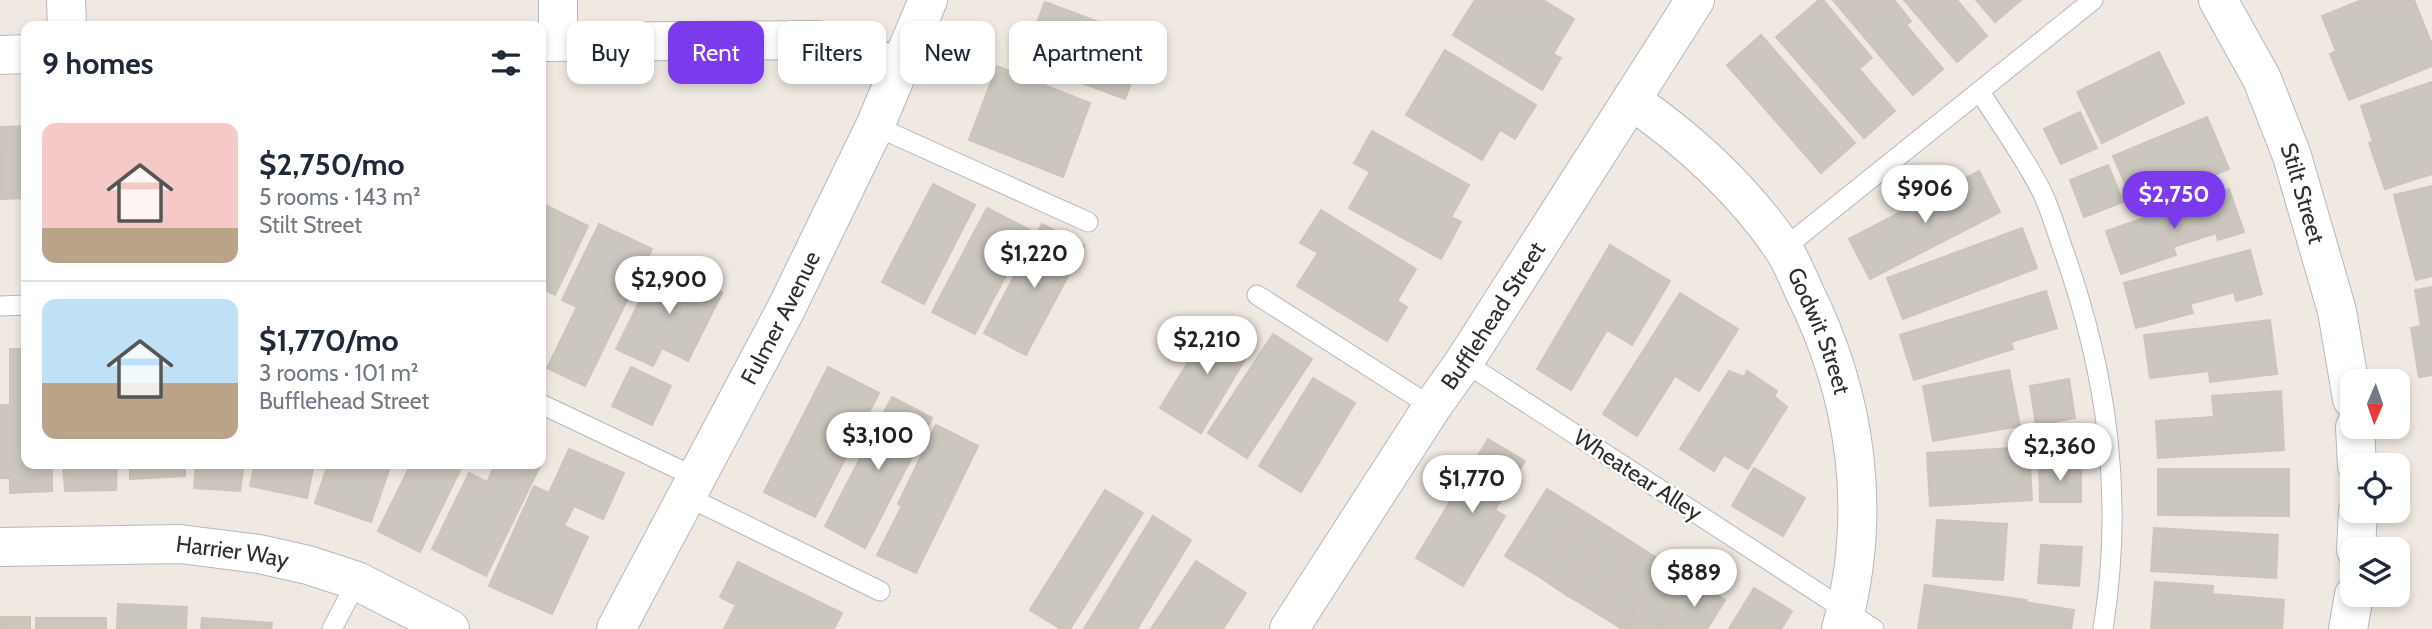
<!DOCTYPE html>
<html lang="en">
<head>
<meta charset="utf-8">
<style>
	body { margin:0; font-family:Cabin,sans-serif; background:#f2f2f3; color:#1f2937; height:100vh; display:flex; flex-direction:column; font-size:26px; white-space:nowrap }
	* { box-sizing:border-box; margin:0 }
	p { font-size:23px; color:#747a83 }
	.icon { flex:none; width:38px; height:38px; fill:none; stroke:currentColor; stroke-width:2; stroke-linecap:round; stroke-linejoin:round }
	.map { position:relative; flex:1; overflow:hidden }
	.drawer { position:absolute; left:21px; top:21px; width:525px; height:448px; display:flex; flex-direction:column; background:#fff; border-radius:14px; box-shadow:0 4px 10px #0003 }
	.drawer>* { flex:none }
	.hud { position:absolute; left:567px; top:21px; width:665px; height:63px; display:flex; gap:14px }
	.needle { width:46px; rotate:182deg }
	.tools { position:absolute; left:2340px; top:369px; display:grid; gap:14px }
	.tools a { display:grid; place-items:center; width:70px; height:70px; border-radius:14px; background:#fff; box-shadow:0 4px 10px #0003; font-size:35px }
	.price { position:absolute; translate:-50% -60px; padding:0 16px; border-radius:24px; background:#fff; color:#222; font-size:23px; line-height:46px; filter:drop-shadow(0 2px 4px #0008) }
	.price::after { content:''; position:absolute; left:50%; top:42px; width:21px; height:16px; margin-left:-10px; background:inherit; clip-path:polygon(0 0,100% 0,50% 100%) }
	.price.active { background:#7c3aed; color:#fff }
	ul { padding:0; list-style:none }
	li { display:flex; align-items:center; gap:21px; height:175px; padding:0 21px }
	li+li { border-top:2px solid #e0e1e3 }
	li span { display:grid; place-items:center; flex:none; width:196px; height:140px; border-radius:14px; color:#555 }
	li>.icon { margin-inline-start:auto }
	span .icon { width:84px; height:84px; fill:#fffc; stroke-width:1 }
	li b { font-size:30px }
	h2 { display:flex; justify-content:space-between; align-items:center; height:84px; padding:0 21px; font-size:30px }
	.chip { padding:0 24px; border-radius:14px; background:#fff; box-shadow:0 4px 10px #0003; font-size:24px; line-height:63px }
	.chip.active { background:#7c3aed; color:#fff }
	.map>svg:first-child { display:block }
</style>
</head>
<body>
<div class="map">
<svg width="2432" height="629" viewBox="0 0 2432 629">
	<rect width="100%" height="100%" fill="#efe9e1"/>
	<g fill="#cbc7bf" stroke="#cbc5ba" stroke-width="2">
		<path d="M1475,0H1543L1574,19L1553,54L1561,58L1542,90L1453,35Z"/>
		<path d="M1819,0H1823L1872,58L1859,69L1895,111L1864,138L1776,37Z"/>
		<path d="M1833,0H1894L1911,21L1906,25L1943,69L1913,95Z"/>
		<path d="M1904,0H1957L1987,36L1957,62Z"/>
		<path d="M1976,0H2021L1995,22Z"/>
		<path d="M2362,0H2414L2432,45V66L2349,100L2330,54L2336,51L2322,16Z"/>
		<path d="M1045,2L1147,40L1125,99L1022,61Z"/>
		<path d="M1761,35L1855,143L1821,173L1727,65Z"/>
		<path d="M1445,50L1536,105L1515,139L1500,130L1482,160L1406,115Z"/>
		<path d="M2159,52L2184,103L2102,143L2077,92Z"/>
		<path d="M997,66L1090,103L1063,177L969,140Z"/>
		<path d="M2432,82V174L2385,189L2369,143L2373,142L2361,106Z"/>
		<path d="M2080,112L2097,148L2061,164L2044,129Z"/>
		<path d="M2207,117L2229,169L2136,208L2113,156Z"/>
		<path d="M26,126V198L1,199L0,127Z"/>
		<path d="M1372,131L1469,185L1451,217L1461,222L1441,259L1349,208L1370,172L1354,163Z"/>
		<path d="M2108,165L2123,202L2084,217L2070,180Z"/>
		<path d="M1979,171L2000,212L1870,279L1849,239Z"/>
		<path d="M933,184L975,205L924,304L882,282Z"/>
		<path d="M2432,186V276L2416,280L2394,195Z"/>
		<path d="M2229,189L2244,232L2218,240L2216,233L2173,247L2176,255L2121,274L2106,231Z"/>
		<path d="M541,203L588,226L555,295L541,288Z"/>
		<path d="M987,208L1030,230L975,334L932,312Z"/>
		<path d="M1321,210L1416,269L1397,301L1407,307L1387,341L1297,286L1318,253L1300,243Z"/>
		<path d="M599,224L652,249L585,386L547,368L577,307L562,300Z"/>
		<path d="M1042,224L1084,246L1026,355L984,333Z"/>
		<path d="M2022,228L2037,268L1903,319L1887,278Z"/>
		<path d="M1610,245L1670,281L1632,345L1607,330L1571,390L1537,369Z"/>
		<path d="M2250,250L2262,294L2236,301L2234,292L2190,304L2193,313L2136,328L2124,283Z"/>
		<path d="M659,262L722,293L688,361L662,348L653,366L616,349Z"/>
		<path d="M2432,287V375L2419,377L2411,328L2421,326L2415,290Z"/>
		<path d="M2046,291L2057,328L2011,342L2013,349L1914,380L1900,335Z"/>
		<path d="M1680,293L1738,329L1699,391L1675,376L1637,436L1603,414Z"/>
		<path d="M1214,320L1254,344L1201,433L1160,408Z"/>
		<path d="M2270,320L2277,374L2210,382L2209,371L2150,378L2144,335Z"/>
		<path d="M1273,334L1312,359L1247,458L1208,433Z"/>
		<path d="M10,349H26V464H52V491L10,493V478H0V405H10Z"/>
		<path d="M631,367L671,386L652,425L612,406Z"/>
		<path d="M828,367L879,393L815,517L764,492Z"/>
		<path d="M2009,370L2020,426L1933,441L1923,386Z"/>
		<path d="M1729,371L1744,377L1747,371L1777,391L1774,396L1787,407L1748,469L1724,455L1714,471L1680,449Z"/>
		<path d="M1313,378L1355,403L1301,492L1259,466Z"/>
		<path d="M2069,379L2075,418L2036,425L2030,386Z"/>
		<path d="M2281,391L2284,450L2158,458L2156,421L2214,417L2212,396Z"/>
		<path d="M892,397L932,418L865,548L825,526Z"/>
		<path d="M936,425L978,446L916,573L877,555L902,506L898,504Z"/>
		<path d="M1488,439L1525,461L1495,510L1505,516L1463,586L1416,558Z"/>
		<path d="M2029,447L2032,500L1930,506L1927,453Z"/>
		<path d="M569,449L624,473L603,519L574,506L564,526L588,537L552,614L489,586L534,486L549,493Z"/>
		<path d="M2081,463V502H2040L2039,464Z"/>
		<path d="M63,464H117L116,490L65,491Z"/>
		<path d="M130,464H185V476L130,479Z"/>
		<path d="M196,464H244L240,491L194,488Z"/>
		<path d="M255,464H314L307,498L250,486Z"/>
		<path d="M328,464H391L371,522L315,503Z"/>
		<path d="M411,464H463L420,552L378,531Z"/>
		<path d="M496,464H541L486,576L432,549L469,473L487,482Z"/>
		<path d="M1754,468L1805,498L1783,536L1732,506Z"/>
		<path d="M2158,469H2289V516L2158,515Z"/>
		<path d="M1547,489L1583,511L1541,578L1505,556Z"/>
		<path d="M1105,490L1143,513L1070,629H1061L1030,610Z"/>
		<path d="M1583,511L1610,528L1568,596L1541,578Z"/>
		<path d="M1153,516L1191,540L1137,629H1084Z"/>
		<path d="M1937,520L2007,524L2003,580L1933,576Z"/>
		<path d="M1610,528L1638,546L1595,612L1568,596Z"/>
		<path d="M2154,528L2278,535L2276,578L2151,571Z"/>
		<path d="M2041,545L2082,547L2079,586L2038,583Z"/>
		<path d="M1638,546L1665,563L1622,629L1595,612Z"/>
		<path d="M1196,561L1246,593L1223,629H1151Z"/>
		<path d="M738,562L842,613L834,629H724L736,605L720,597Z"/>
		<path d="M1665,563L1692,579L1660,629H1623Z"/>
		<path d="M1692,579L1725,600L1707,629H1660Z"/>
		<path d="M2155,582L2213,586L2212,594L2284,600L2282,629H2151Z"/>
		<path d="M1925,585L2026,600L2025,602L2074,610L2071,629H1918Z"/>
		<path d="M1754,588L1792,611L1781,629H1729Z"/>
		<path d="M118,604L187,607L186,629H117Z"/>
		<rect x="0" y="617" width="30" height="12"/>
		<rect x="36" y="618" width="70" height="11"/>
		<path d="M202,618L272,623L271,629H201Z"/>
	</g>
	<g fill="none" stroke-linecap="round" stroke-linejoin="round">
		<g stroke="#b4b7c1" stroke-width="21">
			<g id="service">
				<path d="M1980,92C2001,125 2025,158 2042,192C2051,211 2057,233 2064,252C2108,376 2124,499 2103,629"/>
				<path d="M875,126L1088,222"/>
				<path d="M1783,249L2093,0"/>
				<path d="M1257,295L1432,407"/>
				<path d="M0,306L26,305"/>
				<path d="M1464,362L1874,629"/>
				<path d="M541,404L695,477"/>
				<path d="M686,496L880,591"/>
				<path d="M332,629L357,581"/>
			</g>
		</g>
		<g stroke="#b4b7c1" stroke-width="40">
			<g id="minor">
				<path d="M66,0L67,26"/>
				<path d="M558,0V41"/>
				<path id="s1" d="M2218,0L2262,79L2292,156L2337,311L2352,399"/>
				<path d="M541,42L818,40L857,51L899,68"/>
				<path d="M0,55L26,54"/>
				<path id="s2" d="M1631,100C1690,141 1741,187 1782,247C1791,260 1797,275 1803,289C1857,396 1873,513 1841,629"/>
				<path d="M2355,427L2357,466"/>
				<path id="s3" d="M0,547L180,544L259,554L308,565L357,581L450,629"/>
				<path d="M2356,550L2358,511"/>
				<path id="s4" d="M616,629L786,309L875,126L928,0"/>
				<path id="s5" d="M1289,629L1432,407L1464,362L1695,0"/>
				<path d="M2348,629L2354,595"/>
			</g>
		</g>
		<use href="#service" stroke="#fff" stroke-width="19"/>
		<use href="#minor" stroke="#fff" stroke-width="38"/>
	</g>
	<g text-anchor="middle" stroke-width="5" stroke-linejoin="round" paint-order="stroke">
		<g font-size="23" fill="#2e2e2e" stroke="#fff">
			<text dy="8" stroke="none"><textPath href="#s1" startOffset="212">Stilt Street</textPath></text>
			<text dy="8" stroke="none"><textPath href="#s5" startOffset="374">Bufflehead Street</textPath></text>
			<text dy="8" stroke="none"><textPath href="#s4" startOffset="352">Fulmer Avenue</textPath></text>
			<text dy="8" stroke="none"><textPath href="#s2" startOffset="304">Godwit Street</textPath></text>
			<text transform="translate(1638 475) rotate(33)" y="8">Wheatear Alley</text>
			<text dy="8" stroke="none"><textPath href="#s3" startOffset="233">Harrier Way</textPath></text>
		</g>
	</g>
</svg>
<div class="tools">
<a><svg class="needle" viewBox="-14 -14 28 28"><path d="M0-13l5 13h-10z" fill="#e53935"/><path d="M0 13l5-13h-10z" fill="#747a83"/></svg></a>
<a><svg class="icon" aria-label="locate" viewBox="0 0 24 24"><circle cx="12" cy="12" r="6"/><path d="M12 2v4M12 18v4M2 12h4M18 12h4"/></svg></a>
<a><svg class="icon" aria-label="layers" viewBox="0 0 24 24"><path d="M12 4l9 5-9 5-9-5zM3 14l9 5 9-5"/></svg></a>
</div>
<b class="price" style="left:1925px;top:225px">$906</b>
<b class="price active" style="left:2174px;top:231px">$2,750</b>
<b class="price" style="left:1034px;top:290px">$1,220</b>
<b class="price" style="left:669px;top:316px">$2,900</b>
<b class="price" style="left:1207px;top:376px">$2,210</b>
<b class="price" style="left:878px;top:472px">$3,100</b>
<b class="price" style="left:2060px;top:483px">$2,360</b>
<b class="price" style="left:1472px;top:515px">$1,770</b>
<b class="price" style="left:1694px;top:609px">$889</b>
<div class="hud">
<a class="chip">Buy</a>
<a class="chip active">Rent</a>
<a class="chip">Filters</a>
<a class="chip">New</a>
<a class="chip">Apartment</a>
</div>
<section class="drawer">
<h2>9 homes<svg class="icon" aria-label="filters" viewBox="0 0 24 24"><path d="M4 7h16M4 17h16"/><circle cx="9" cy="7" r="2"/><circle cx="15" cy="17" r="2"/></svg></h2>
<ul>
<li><span style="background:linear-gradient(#f6c9c9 75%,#b9a48a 0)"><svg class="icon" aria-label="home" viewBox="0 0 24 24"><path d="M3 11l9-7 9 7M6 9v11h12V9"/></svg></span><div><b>$2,750/mo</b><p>5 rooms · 143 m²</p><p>Stilt Street</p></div></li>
<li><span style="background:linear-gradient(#bfe0f5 60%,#b9a48a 0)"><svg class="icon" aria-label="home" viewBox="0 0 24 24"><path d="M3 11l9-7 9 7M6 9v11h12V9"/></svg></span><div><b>$1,770/mo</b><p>3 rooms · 101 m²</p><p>Bufflehead Street</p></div></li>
</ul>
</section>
</div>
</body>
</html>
